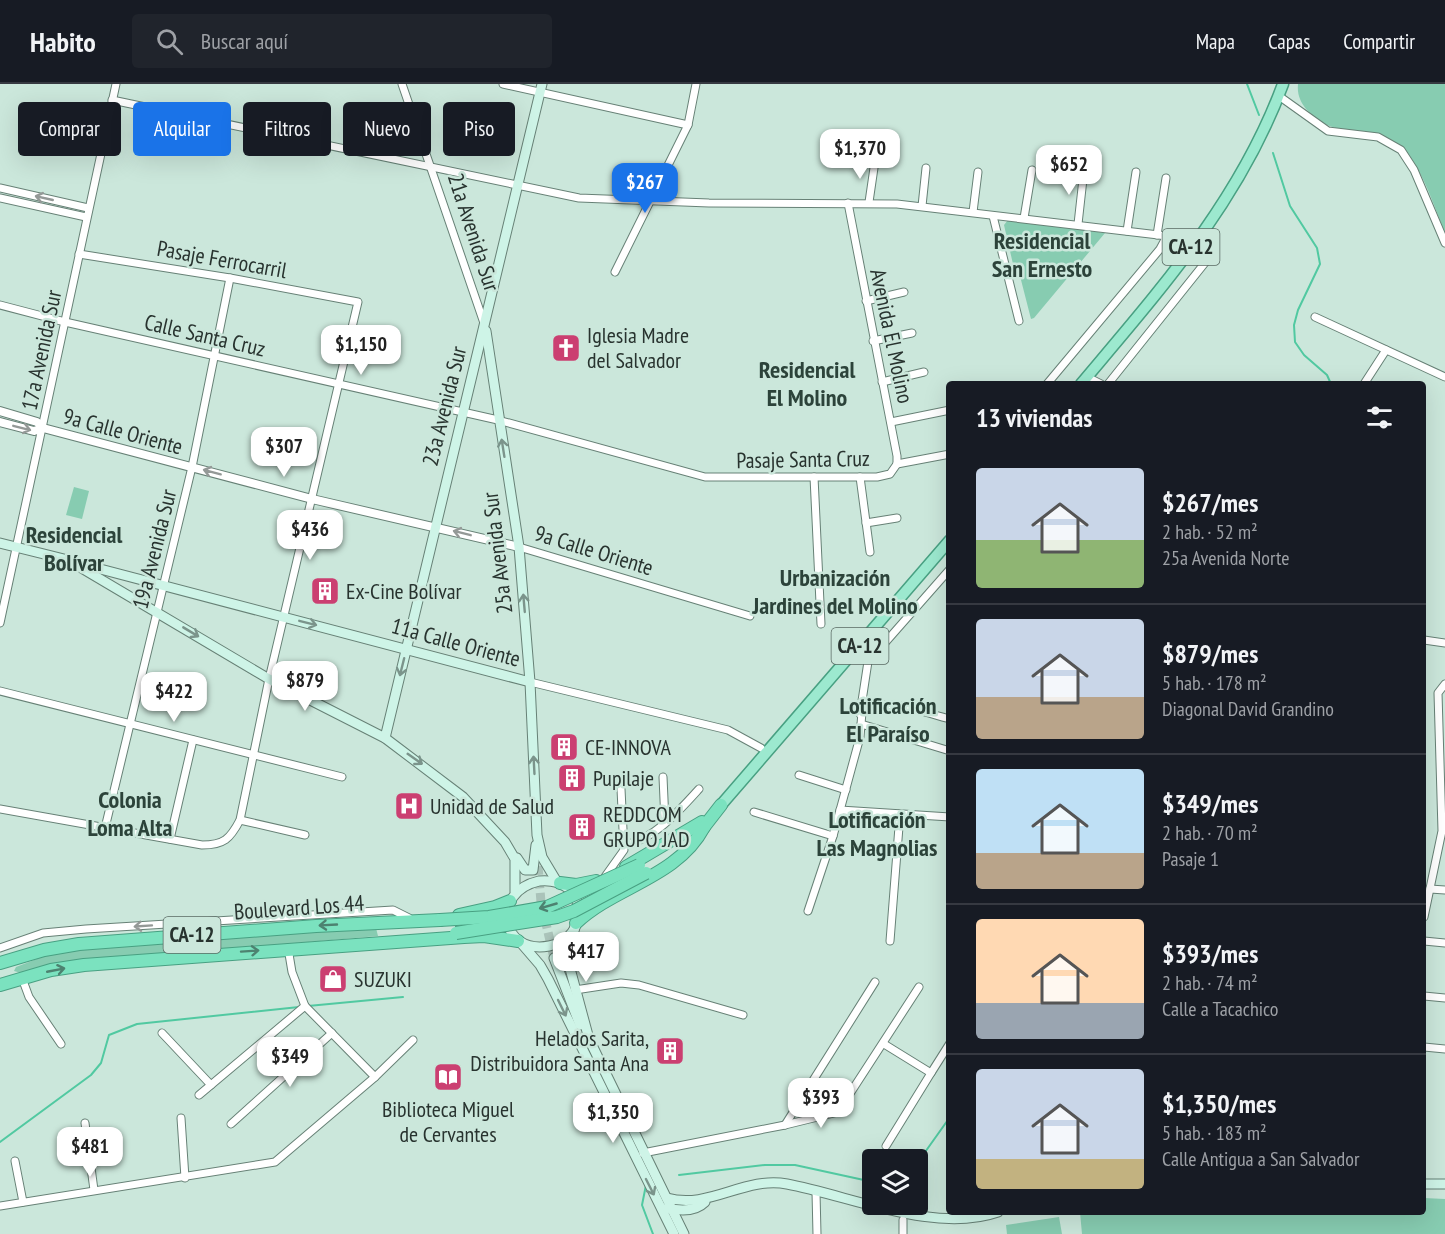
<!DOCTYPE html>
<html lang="es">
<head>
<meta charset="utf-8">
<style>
	body { margin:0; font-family:"PT Sans Narrow",sans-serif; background:#20242c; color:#f1f3f6; height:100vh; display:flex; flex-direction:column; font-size:22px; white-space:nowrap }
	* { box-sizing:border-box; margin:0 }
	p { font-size:20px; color:#9ea1a6 }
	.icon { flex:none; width:33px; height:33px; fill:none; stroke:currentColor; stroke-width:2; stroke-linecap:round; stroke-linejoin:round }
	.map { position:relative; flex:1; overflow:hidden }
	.panel { position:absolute; left:946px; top:297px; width:480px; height:834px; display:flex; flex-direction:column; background:#171b24; border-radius:6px; box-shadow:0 6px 24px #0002 }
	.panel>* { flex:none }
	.guide { position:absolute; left:18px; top:18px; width:570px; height:54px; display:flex; gap:12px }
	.buttons { position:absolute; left:862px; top:1065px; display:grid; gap:12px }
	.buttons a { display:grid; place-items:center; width:66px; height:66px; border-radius:6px; background:#171b24; box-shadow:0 6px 24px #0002; font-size:30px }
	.price { position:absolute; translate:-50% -51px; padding:0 14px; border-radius:12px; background:#fff; color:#222; font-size:20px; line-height:39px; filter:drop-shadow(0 2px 3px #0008) }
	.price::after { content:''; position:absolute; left:50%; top:36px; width:18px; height:14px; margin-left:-9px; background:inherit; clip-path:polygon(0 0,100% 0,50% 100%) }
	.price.current { background:#1a73e8; color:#fff }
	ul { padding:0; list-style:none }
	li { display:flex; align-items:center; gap:18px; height:150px; padding:0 30px }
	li+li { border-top:2px solid #363941 }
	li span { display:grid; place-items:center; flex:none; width:168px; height:120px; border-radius:6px; color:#555 }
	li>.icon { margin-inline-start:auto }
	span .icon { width:72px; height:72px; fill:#fffc; stroke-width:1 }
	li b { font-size:26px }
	h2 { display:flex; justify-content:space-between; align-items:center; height:72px; padding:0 30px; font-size:26px }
	.chip { padding:0 21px; border-radius:6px; background:#171b24; box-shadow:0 6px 24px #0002; font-size:21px; line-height:54px }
	.chip.current { background:#1a73e8; color:#fff }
	header { display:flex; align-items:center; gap:36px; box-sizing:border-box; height:84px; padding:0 30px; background:#171b24; border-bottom:2px solid #363941 }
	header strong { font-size:28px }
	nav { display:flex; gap:33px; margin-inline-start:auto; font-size:21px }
	.search { width:420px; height:54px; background:#20242c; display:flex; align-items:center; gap:15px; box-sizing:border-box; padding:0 21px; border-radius:6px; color:#9ea1a6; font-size:22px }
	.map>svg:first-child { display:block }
</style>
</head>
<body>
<header>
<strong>Habito</strong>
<div class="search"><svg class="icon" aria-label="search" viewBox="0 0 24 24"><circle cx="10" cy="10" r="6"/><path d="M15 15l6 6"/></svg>Buscar aquí</div>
<nav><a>Mapa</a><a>Capas</a><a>Compartir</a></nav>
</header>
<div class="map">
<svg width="1445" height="1150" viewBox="0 0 1445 1150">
	<rect width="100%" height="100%" fill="#cbe7db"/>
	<g fill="#87ccb1">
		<path d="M1298,0H1445V149C1435,125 1419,74 1398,60C1365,37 1336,59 1306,25C1300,17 1297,10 1298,0Z"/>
		<path d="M1008,136L1105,149L1034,234L1031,235L1020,192L1016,193L1004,141Z"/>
		<path d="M74,403L89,407L82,435L66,431Z"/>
		<path d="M376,844L378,852L125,874L21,889L14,887L16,883L55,868L103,862Z"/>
		<path d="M1424,1114L1445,1115V1150H1082L1080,1128H1424Z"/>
		<path d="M1059,1133L1062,1150H1007L1006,1141Z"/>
	</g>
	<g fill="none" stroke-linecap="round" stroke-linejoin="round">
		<g stroke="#51c9a1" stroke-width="2">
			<path d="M1247,0L1259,31"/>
			<path d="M1273,69L1290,122L1317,164L1320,180L1298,226L1294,241L1295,258L1304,271L1327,291L1331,300"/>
			<path d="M308,922L403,913"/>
			<path d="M0,1058L91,991L101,979L109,951L137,940L299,923"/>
			<path d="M918,1078L950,1033"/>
			<path d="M679,1091L765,1081H795L873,1098"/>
			<path d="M646,1101L642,1121L653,1150"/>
		</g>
		<path stroke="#aac3b9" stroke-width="9" stroke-dasharray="9 4.5" stroke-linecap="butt" d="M538,782L541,818L554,874"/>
		<g stroke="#678176" stroke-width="9">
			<g id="minor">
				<path d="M402,0L484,239"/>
				<path d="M503,0L688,41"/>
				<path d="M1279,12L1328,47L1378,53L1401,66L1414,86L1445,159"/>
				<path d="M112,16L579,114L709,119L897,120L1167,152L1192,162"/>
				<path d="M0,104L88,124"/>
				<path d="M0,114L86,133"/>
				<path d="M869,118L875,77"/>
				<path d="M922,122L926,84"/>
				<path d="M973,128L978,88"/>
				<path d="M993,132L1019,237"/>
				<path d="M1024,134L1032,86"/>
				<path d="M1078,140L1084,86"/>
				<path d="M1127,147L1136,88"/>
				<path d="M1157,151L1166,94"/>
				<path d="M615,188L688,41L696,0"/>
				<path d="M866,217L904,208"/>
				<path d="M0,221L65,238L498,336L705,393H877L890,390L897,380V372L848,119"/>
				<path d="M1315,233L1445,293"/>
				<path d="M873,257L912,249"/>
				<path d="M1087,293L1101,300"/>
				<path d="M882,298L924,288"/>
				<path d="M1047,300L1160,165L1167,152"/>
				<path d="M1108,300L1212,170"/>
				<path d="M1364,300L1386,266"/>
				<path d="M891,338L950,326"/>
				<path d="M897,380L950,370"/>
				<path d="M814,393L821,540"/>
				<path d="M860,393L870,468"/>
				<path d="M866,439L897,434"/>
				<path d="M519,463L750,532"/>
				<path d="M0,539L116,0"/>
				<path d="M1424,556L1445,559"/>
				<path d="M856,567L864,570L876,569L950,485"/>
				<path d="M530,598L728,646L761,664"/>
				<path d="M0,607L342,693"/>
				<path d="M860,630L869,571"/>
				<path d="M861,640L950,667"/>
				<path d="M799,691L846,706"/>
				<path d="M663,693L665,738"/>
				<path d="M0,725L202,761C224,761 230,755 240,736L269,595L358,218L230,194L79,170"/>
				<path d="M840,726L950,733"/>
				<path d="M754,728L833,752"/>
				<path d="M240,736L305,751"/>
				<path d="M105,744L192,383L230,194"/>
				<path d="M170,755L193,656"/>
				<path d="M624,761C654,756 680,726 699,705"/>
				<path d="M604,794L624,766L621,705"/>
				<path d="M1430,805L1445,806"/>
				<path d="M808,827L833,752L860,653L862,628C885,611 924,629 950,635"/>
				<path d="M1424,833L1442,747L1438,609L1445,600"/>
				<path d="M890,857L900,730"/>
				<path d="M1424,857L1445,859"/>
				<path d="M0,864L43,849L86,845L393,826L409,834"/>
				<path d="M288,864L292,888L305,922L375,993"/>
				<path d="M22,894L29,913L61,960"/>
				<path d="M575,906L621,899L639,901L743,931"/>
				<path d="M1424,912L1445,914"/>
				<path d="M162,949L211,1001"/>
				<path d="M884,960L931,989L950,959"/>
				<path d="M1424,963L1445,965"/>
				<path d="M199,1011L305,922"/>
				<path d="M181,1034L185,1094"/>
				<path d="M85,1039L94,1106"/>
				<path d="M231,1040L332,949"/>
				<path d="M785,1041L875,898"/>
				<path d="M886,1062L931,989"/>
				<path d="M643,1069L785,1041L838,1028L919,903"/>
				<path d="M15,1077L23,1118"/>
				<path d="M816,1108L817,1150"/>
				<path d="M0,1122L275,1078L375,993L413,956"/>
				<path d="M903,1136V1150"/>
			</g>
		</g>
		<g stroke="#678176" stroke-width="10">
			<g id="tertiary">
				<path d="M0,327L37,338L43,344"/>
				<path d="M0,338L34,347L43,344L312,415L519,463"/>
			</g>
		</g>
		<g stroke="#678176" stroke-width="11">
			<g id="secondary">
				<path d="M486,247L519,463L530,598L537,751L542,773L557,798"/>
				<path d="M0,459L68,476L269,595L385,654L463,713L505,758L515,775V808"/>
				<path d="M85,481L530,598"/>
				<path d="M385,654L542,0"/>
				<path d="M517,774L525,786H533L536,761"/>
				<path d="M539,797C589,792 591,855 549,862C500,871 490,808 539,797Z"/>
				<path d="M575,842L568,877L589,955L684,1150"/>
				<path d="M521,859L540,881L548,895L674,1150"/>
				<path d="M554,874L580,941"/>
				<path d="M1424,1100H1445"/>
				<path d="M667,1114C709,1126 744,1092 787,1100C851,1112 935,1150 998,1128"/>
				<path d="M667,1124C680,1127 695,1128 705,1118"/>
			</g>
		</g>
		<g stroke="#48a082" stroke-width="13">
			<g id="primary">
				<path d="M1081,300C1160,206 1240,117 1283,0"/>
				<path d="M721,721L950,456"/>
			</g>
		</g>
		<g stroke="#48a082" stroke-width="14">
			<g id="trunk">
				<path d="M700,748L721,721"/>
				<path d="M626,783L702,738"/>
				<path d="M560,799L576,801L596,797"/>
				<path d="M459,831L495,823L510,817"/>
				<path d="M576,839C615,802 677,794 704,743"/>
				<path d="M0,879L44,866L79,860L316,842L440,836"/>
				<path d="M0,901L51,886L84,881L464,853L484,852L518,857"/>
			</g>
		</g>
		<use href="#minor" stroke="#fff" stroke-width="7"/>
		<use href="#tertiary" stroke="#fff" stroke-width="8"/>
		<use href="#secondary" stroke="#cef4e7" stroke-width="9"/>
		<use href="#primary" stroke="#9ce9cf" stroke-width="10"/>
		<use href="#trunk" stroke="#7be2bf" stroke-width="12"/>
		<g stroke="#48a082" stroke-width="14" stroke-linecap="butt">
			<g id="trunk-bridge">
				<path d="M440,836L489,833L547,823L639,781"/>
				<path d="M456,849L557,833L574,827L646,789"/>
			</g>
		</g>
		<use href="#trunk-bridge" stroke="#7be2bf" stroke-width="12"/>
	</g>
	<defs><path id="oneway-shaft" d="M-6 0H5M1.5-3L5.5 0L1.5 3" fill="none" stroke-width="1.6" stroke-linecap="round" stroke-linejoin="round" transform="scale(1.5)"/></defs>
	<g stroke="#949997">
		<use href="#oneway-shaft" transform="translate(44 114) rotate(-167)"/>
		<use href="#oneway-shaft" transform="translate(22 344) rotate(14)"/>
		<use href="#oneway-shaft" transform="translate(212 388) rotate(-165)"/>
		<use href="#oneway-shaft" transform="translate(462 449) rotate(-166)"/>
		<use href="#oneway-shaft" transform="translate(143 842) rotate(176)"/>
	</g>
	<g stroke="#7b948b">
		<use href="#oneway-shaft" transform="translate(503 364) rotate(-99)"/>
		<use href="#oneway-shaft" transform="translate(524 519) rotate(-95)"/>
		<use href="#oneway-shaft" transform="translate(308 539) rotate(14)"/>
		<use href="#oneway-shaft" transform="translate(191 548) rotate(31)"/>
		<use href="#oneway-shaft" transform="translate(402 583) rotate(104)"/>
		<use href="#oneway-shaft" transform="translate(415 675) rotate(35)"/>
		<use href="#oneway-shaft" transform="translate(534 681) rotate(-93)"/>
		<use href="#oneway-shaft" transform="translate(562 924) rotate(64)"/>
		<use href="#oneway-shaft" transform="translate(650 1103) rotate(63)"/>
	</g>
	<g stroke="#4d8270">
		<use href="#oneway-shaft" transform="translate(548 822) rotate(164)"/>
		<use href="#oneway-shaft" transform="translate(328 841) rotate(177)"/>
		<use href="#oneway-shaft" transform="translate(250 867) rotate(-4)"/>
		<use href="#oneway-shaft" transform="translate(56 886) rotate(-11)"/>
	</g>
	<defs>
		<g id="church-square" transform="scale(1.5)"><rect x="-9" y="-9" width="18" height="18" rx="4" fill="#cb3f71" stroke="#cbe7db"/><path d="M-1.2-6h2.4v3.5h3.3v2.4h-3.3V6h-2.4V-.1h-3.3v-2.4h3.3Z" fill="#fff"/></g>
		<g id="building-square" transform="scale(1.5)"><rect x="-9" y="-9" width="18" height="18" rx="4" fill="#cb3f71" stroke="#cbe7db"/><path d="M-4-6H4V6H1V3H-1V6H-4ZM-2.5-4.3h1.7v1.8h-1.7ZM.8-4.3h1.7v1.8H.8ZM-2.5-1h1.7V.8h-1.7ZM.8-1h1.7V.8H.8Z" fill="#fff"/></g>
		<g id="hospital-square" transform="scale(1.5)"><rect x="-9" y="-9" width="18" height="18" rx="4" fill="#cb3f71" stroke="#cbe7db"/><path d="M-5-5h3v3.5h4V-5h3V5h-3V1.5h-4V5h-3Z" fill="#fff"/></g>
		<g id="shop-square" transform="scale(1.5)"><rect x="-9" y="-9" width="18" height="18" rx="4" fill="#cb3f71" stroke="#cbe7db"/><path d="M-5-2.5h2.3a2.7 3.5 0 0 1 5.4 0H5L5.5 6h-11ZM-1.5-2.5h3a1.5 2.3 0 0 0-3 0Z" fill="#fff"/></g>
		<g id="library-square" transform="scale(1.5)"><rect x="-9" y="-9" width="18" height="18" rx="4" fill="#cb3f71" stroke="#cbe7db"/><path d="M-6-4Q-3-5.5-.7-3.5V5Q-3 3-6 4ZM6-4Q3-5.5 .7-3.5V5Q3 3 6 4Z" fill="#fff"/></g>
	</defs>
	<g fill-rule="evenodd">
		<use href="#church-square" x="566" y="264"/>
		<use href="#building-square" x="325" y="507"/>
		<use href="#building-square" x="564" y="663"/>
		<use href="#building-square" x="572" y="694"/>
		<use href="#hospital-square" x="409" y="722"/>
		<use href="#building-square" x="582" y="743"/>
		<use href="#shop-square" x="333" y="895"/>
		<use href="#building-square" x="670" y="967"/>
		<use href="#library-square" x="448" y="993"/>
	</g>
	<g text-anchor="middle" stroke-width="5" stroke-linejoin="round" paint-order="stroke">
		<g fill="#cbe7db" stroke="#596963" stroke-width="1.5">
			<rect x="1162.5" y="145" width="57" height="36" rx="4.5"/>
			<rect x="831.5" y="544" width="57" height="36" rx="4.5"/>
			<rect x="163.5" y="833" width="57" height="36" rx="4.5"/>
		</g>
		<g font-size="21" font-weight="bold" fill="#28332f">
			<text x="1191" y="170">CA-12</text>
			<text x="860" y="569">CA-12</text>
			<text x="192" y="858">CA-12</text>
		</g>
		<g font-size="22" fill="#28332f" stroke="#cbe7db">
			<text transform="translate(474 148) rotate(72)" y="8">21a Avenida Sur</text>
			<text transform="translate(222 175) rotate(10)" y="8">Pasaje Ferrocarril</text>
			<text transform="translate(205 251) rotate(13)" y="8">Calle Santa Cruz</text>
			<text transform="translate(892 252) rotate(78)" y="8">Avenida El Molino</text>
			<text transform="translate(41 266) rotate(-78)" y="8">17a Avenida Sur</text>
			<text transform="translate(444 322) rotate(-76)" y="8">23a Avenida Sur</text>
			<text transform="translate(123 347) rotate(15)" y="8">9a Calle Oriente</text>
			<text transform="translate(803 375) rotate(-1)" y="8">Pasaje Santa Cruz</text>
			<text transform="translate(154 465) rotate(-76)" y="8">19a Avenida Sur</text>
			<text transform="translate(594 466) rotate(17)" y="8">9a Calle Oriente</text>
			<text transform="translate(497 469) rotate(-97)" y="8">25a Avenida Sur</text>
			<text transform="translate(456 558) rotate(15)" y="8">11a Calle Oriente</text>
			<text transform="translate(299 823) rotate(-4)" y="8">Boulevard Los 44</text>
		</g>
		<g font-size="22" fill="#28332f" stroke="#cbe7db" text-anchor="start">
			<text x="587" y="259">Iglesia Madre<tspan x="587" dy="25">del Salvador</tspan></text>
			<text x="346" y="515">Ex-Cine Bolívar</text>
			<text x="585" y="671">CE-INNOVA</text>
			<text x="593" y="702">Pupilaje</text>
			<text x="430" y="730">Unidad de Salud</text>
			<text x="603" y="738">REDDCOM<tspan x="603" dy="25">GRUPO JAD</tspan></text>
			<text x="354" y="903">SUZUKI</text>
			<text x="649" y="962" text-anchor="end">Helados Sarita,<tspan x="649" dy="25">Distribuidora Santa Ana</tspan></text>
			<text x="448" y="1033" text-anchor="middle">Biblioteca Miguel<tspan x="448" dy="25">de Cervantes</tspan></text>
		</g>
		<g font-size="24" font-weight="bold" fill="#2c433a" stroke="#cbe7db">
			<text x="1042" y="165">Residencial<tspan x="1042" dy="28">San Ernesto</tspan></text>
			<text x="807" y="294">Residencial<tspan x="807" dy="28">El Molino</tspan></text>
			<text x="74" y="459">Residencial<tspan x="74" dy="28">Bolívar</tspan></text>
			<text x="835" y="502">Urbanización<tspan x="835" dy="28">Jardines del Molino</tspan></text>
			<text x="888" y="630">Lotificación<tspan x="888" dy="28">El Paraíso</tspan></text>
			<text x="130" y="724">Colonia<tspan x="130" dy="28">Loma Alta</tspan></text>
			<text x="877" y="744">Lotificación<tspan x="877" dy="28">Las Magnolias</tspan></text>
		</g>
	</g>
</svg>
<div class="buttons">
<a><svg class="icon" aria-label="layers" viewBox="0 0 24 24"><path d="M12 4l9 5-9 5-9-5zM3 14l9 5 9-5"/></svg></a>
</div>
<b class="price" style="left:860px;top:96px">$1,370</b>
<b class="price" style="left:1069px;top:112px">$652</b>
<b class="price current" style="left:645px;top:130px">$267</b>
<b class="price" style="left:361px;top:292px">$1,150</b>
<b class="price" style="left:284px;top:394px">$307</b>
<b class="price" style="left:310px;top:477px">$436</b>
<b class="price" style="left:305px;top:628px">$879</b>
<b class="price" style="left:174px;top:639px">$422</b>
<b class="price" style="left:586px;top:899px">$417</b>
<b class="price" style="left:290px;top:1004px">$349</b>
<b class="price" style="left:821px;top:1045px">$393</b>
<b class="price" style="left:613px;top:1060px">$1,350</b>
<b class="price" style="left:90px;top:1094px">$481</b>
<div class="guide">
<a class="chip">Comprar</a>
<a class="chip current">Alquilar</a>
<a class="chip">Filtros</a>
<a class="chip">Nuevo</a>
<a class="chip">Piso</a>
</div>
<section class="panel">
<h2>13 viviendas<svg class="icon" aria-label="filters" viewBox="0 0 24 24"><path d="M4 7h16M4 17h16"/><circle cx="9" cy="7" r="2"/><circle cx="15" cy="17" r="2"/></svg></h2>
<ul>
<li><span style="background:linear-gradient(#c9d6e8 60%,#8fb573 0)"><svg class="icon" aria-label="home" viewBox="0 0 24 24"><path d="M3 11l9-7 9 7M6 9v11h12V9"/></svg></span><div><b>$267/mes</b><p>2 hab. · 52 m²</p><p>25a Avenida Norte</p></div></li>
<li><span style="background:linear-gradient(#c9d6e8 65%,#b9a48a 0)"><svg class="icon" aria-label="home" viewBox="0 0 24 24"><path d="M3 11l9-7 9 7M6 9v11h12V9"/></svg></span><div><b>$879/mes</b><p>5 hab. · 178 m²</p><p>Diagonal David Grandino</p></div></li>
<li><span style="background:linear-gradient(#bfe0f5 70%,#b9a48a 0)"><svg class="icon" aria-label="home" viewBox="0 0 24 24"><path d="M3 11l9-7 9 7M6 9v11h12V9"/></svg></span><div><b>$349/mes</b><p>2 hab. · 70 m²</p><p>Pasaje 1</p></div></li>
<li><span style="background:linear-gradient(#ffd9b3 70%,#9aa5b1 0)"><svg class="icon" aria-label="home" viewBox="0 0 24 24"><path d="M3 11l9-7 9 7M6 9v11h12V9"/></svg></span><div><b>$393/mes</b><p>2 hab. · 74 m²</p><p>Calle a Tacachico</p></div></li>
<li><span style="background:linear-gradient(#c9d6e8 75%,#c2b280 0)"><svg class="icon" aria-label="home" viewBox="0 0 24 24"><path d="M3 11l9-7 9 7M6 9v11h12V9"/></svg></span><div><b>$1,350/mes</b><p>5 hab. · 183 m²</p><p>Calle Antigua a San Salvador</p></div></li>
</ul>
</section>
</div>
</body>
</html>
